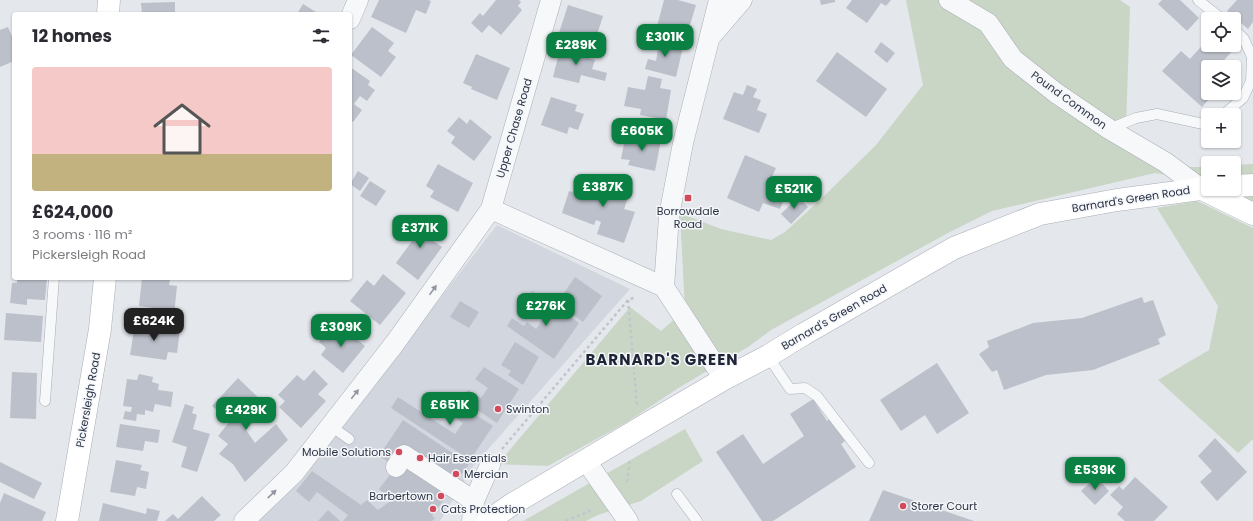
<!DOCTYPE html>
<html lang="en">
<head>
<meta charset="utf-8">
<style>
	body { margin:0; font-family:Poppins,sans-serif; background:#f7f7f7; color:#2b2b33; height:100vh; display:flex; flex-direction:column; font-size:15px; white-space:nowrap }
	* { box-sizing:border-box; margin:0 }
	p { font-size:13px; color:#7c7c81 }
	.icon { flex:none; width:22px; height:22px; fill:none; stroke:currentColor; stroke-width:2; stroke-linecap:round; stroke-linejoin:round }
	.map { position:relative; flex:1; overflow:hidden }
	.sheet { position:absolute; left:12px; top:12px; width:340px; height:268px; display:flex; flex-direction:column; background:#fff; border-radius:4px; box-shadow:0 1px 3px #0004 }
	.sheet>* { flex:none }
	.controls { position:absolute; left:1201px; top:12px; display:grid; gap:8px }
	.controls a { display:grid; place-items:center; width:40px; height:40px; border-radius:4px; background:#fff; box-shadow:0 1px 3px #0004; font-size:20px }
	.price { position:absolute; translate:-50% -34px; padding:0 9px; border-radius:8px; background:#0b8043; color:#fff; font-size:13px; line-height:26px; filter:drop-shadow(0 1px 2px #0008) }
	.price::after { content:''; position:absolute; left:50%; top:24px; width:12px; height:9px; margin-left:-6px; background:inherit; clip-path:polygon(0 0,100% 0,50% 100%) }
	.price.current { background:#222; color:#fff }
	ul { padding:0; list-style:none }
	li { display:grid; align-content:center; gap:8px; height:212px; padding:0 20px }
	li+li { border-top:1px solid #e1e1e2 }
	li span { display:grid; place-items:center; height:124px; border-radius:4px; color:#555 }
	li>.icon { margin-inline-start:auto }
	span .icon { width:72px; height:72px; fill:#fffc; stroke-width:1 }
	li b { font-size:17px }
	h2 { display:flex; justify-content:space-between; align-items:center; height:48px; padding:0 20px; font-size:17px }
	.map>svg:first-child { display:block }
</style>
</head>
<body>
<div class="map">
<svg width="1253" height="521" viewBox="0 0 1253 521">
	<rect width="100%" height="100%" fill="#e4e7ec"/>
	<path fill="#d2d6de" d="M497,225L630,289L474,465L440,521H259L290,491Z"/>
	<g fill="#c9d6c5">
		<path d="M906,0H1120L1130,7L1126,129L1189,167H1208V182L1155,173L992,211L948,233L771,330L748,347L680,387L627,422L548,466L498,464L630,307L661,331L685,310L680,213L721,229L771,240L785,232L821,199L876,145L923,85Z"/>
		<path d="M1253,164V202L1226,189H1234V165Z"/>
		<path d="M1197,201L1253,228V439L1238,453L1158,380L1209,350L1218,306L1157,208Z"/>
		<path d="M685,429L703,461L641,501L598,515L586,521H523Z"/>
	</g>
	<g fill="#bbc0ca">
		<path d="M379,0H428L431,1L426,14L416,10L406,33L371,17Z"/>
		<path d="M496,0H519L521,2L518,6L522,10L501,35L489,25L482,33L471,23L480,13L483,16Z"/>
		<path d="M664,0H678L696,5L687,35L683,34L682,40L663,35L665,28L657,26Z"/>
		<path d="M820,0H835V2L821,5Z"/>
		<path d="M852,0H891L886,6L881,3L867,23L846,8Z"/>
		<path d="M1162,0H1180L1199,18L1187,31L1158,4Z"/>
		<path d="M1237,0H1253V22L1248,29L1227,11Z"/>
		<path d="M175,2V14H142L141,3Z"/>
		<path d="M303,4L316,12L315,14H297Z"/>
		<path d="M568,5L603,16L594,44L559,33Z"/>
		<path d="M8,27L14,41V61L0,67V30Z"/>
		<path d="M372,27L394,43L388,51L396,57L381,77L351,55Z"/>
		<path d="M652,39L683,47L676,77L645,69L648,59L656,61L658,49L650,47Z"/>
		<path d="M1208,39V45H1231L1235,48L1218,67H1208V93H1214L1202,107L1162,71L1181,51L1190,59Z"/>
		<path d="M881,42L895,53L887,63L874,52Z"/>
		<path d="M561,45L586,52L585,57L595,60L592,69L607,73L605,81L581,75L579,83L553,77Z"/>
		<path d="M837,52L887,89L866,117L816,81Z"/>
		<path d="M476,54L510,68L497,100L471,89L472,87L463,83Z"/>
		<path d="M350,67L370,81L368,85L375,90L367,101L360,96L354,104L362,110L353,122L350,120Z"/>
		<path d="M648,76L662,79L660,88L671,90L666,120L640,115L641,109L624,106L628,87L645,90Z"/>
		<path d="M747,85L757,89L753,97L761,100L757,110L767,114L759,133L723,119L734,92L743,95Z"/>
		<path d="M551,97L577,105L575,111L584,114L578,130L569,127L567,134L541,125Z"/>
		<path d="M459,117L467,124L470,119L492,137L474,161L451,143L455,137L447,131Z"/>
		<path d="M636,135L661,140L655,171L628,165L630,160L621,159L625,139L635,141Z"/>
		<path d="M745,155L776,168L770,181L788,189L780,209L763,203L759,212L727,198Z"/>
		<path d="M438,164L473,183L458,212L430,197L434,191L426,186Z"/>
		<path d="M358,171L369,178L360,191L350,184Z"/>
		<path d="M597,174L632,186L624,209L635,212L624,243L597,234L601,222L596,220L594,225L562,213L569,191L589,198Z"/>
		<path d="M370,181L386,191L376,206L360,196Z"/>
		<path d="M798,197L808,207L791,224L781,214Z"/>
		<path d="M416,215L438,231L432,240L442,247L418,280L396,263L418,233L408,226Z"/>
		<path d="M383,274L406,293L380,325L350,301L367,280L374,286Z"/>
		<path d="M575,277L602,296L583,322L557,303Z"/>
		<path d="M17,278H47L45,300L27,299V305L10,303L12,283H17Z"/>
		<path d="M142,278L170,279L169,285L177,286L174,315L161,314V309L139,306Z"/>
		<path d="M532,291L579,323L554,359L507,326L512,318L524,326L527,322L536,329L543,319L536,313L539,309L526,299Z"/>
		<path d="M1142,297L1144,303L1153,300L1166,335L1158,339L1160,344L1093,370L1046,375L1004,390L997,370L992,372L979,354L989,347L987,341L1033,323L1082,318Z"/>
		<path d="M460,301L479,312L469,328L450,317Z"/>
		<path d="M6,313L43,316L41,342L4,340Z"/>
		<path d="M135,324L180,330L177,353L168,352L166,360L130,355Z"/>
		<path d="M342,327L365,346L343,373L321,355L326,348L319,342L331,328L337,333Z"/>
		<path d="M515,342L539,357L523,385L508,375L511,371L501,365Z"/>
		<path d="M937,363L969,413L937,434L925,415L901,431L880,400Z"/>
		<path d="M484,367L519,389L497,423L462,400L468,390L481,398L488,388L475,379Z"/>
		<path d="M314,370L328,384L318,394L326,401L301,428L279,407L285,401L278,395L297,375L304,381Z"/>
		<path d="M12,372L37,373L36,419L10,418Z"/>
		<path d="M139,374L153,377L152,382L159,384L158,390L173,392L171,407L155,404L153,412L145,410V415L137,414L136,421L123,419L125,411L131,412L132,407L123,406L127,379L137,380Z"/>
		<path d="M238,378L267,406L246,430L255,443L276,424L288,440L245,482L233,464L219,454L228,444L218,436L230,421L212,406Z"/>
		<path d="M442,393L493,426L470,460L391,408L398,397L455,434L463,423L451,415L454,410L438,400Z"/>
		<path d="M813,399L827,421L831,418L845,441L841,444L856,467L773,521H762L716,452L743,434L763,464L804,436L790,414Z"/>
		<path d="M185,404L194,407L192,413L197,415L193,429L210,434L197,472L181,467L187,447L172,442Z"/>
		<path d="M403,420L469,464L432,516L435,518L432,521H343L348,515L317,492L309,502L296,491L312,471L361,505L367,500L378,510L392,500L379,489L396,467L379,456Z"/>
		<path d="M120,424L160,430L158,443L145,441L143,451L116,447Z"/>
		<path d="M1215,438L1247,472L1217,501L1200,482L1212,471L1198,456Z"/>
		<path d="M116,460L142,465L140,470L149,472L146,489L137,487L135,496L110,492Z"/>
		<path d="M0,462L42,483L34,499L0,482Z"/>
		<path d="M1096,477L1109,491L1095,505L1081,491Z"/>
		<path d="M1135,477L1168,507L1154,521H1125L1117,514L1123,507L1110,495L1119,486L1123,490Z"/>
		<path d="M883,490L974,521H869Z"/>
		<path d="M4,493L46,512L42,521H0V503Z"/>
		<path d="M202,496L221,515L214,521H165L173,514L178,519Z"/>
		<path d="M103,503L146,514L147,508L160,511L157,521H99Z"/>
		<path d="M328,510L340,521H318Z"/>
	</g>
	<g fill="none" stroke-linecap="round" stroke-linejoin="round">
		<g stroke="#a9aeb7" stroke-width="11">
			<g id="lane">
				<path d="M1198,0L1222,19"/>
				<path d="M1223,115L1243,98L1251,81L1252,57L1244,39L1234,29"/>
				<path d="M1109,129L1136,118L1157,114L1208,125"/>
				<path d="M768,356L790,389L805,388L817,396L869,463"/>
				<path d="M45,401L54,278"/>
				<path d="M331,426L349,439"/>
				<path d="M677,494L697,521"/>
			</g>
		</g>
		<g stroke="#a9aeb7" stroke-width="21">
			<g id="street">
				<path d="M551,0L491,209L664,287"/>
				<path d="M719,0L683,143L669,216L664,287L724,379"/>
				<path d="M949,0L988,23L1013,59L1056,93L1109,129L1165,162L1200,188"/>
				<path d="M350,19L358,0"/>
				<path d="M712,35L742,0"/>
				<path d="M586,461L628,521"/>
				<path d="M396,467L404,455L474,501"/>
				<path d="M244,521L294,473L395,343L491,209"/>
				<path d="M472,521L474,501L490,465"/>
			</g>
		</g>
		<g stroke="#a9aeb7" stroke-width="23">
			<g id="secondary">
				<path d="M108,14L109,0"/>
				<path d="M1234,186L1253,185"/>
				<path d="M1200,188L1253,214"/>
				<path d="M67,521L100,329L105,278"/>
				<path d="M488,521L511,505L652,421L724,379L768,356L804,334L954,248L1040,214L1117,200L1208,188"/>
			</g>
		</g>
		<g stroke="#c2c5cb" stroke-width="2.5" stroke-dasharray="3 3" stroke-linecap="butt">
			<path d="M628,300L637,406"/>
			<path d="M502,449L628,300L636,297"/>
			<path d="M627,482L630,459"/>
			<path d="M566,521L594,509"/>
		</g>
		<use href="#lane" stroke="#f7f8fa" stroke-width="10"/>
		<use href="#street" stroke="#f7f8fa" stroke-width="20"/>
		<use href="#secondary" stroke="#fff" stroke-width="22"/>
	</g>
	<defs><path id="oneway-solid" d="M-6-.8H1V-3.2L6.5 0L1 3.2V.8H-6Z"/></defs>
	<g fill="#9196a0">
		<use href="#oneway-solid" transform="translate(433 290) rotate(-54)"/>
		<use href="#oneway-solid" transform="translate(355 394) rotate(-52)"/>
		<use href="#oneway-solid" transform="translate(272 494) rotate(-44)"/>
	</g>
	<g fill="#d1495b" stroke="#f4f6f9" stroke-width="1.5">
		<rect x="684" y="194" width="8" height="8" rx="2"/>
		<circle cx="498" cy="409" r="4"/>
		<circle cx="399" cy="452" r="4"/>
		<circle cx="420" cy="458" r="4"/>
		<circle cx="456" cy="474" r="4"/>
		<circle cx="441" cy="496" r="4"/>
		<circle cx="903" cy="506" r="4"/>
		<circle cx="433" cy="509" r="4"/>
	</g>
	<g text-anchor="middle" stroke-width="3" stroke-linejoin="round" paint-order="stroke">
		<g font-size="11" fill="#2b3445" stroke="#f4f6f9">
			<text transform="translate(1069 100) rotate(36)" y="4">Pound Common</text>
			<text transform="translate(514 128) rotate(-74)" y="4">Upper Chase Road</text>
			<text transform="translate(1131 199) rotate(-9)" y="4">Barnard's Green Road</text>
			<text transform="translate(834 317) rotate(-30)" y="4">Barnard's Green Road</text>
			<text transform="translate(88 400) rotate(-80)" y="4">Pickersleigh Road</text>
		</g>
		<g font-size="11" fill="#2b3445" stroke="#f4f6f9" text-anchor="start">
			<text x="688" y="215" text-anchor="middle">Borrowdale<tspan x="688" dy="13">Road</tspan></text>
			<text x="506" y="413">Swinton</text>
			<text x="391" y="456" text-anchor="end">Mobile Solutions</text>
			<text x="428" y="462">Hair Essentials</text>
			<text x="464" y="478">Mercian</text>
			<text x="433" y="500" text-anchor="end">Barbertown</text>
			<text x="911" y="510">Storer Court</text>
			<text x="441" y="513">Cats Protection</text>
		</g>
		<g font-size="15" font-weight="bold" letter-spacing="1" fill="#1d2536" stroke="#f4f6f9">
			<text x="662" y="365">BARNARD'S GREEN</text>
		</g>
	</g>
</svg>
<div class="controls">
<a><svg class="icon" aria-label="locate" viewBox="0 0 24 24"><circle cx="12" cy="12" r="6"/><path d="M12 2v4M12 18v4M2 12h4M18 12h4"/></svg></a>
<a><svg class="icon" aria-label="layers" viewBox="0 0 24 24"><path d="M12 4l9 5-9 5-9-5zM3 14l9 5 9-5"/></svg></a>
<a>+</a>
<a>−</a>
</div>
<b class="price" style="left:665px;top:58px">£301K</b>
<b class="price" style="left:576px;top:66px">£289K</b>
<b class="price" style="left:642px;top:152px">£605K</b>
<b class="price" style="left:603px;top:208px">£387K</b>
<b class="price" style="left:794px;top:210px">£521K</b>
<b class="price" style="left:420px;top:249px">£371K</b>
<b class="price" style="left:546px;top:327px">£276K</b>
<b class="price current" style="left:154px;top:342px">£624K</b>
<b class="price" style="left:341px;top:348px">£309K</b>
<b class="price" style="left:450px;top:426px">£651K</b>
<b class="price" style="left:246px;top:431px">£429K</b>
<b class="price" style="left:1095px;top:491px">£539K</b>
<section class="sheet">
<h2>12 homes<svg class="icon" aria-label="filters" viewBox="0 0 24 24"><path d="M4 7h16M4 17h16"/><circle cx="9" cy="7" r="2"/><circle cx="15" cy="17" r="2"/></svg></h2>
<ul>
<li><span style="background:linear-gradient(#f6c9c9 70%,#c2b280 0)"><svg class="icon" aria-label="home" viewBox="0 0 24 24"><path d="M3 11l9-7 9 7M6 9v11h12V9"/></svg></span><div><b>£624,000</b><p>3 rooms · 116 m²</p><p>Pickersleigh Road</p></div></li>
</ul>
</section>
</div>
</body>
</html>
